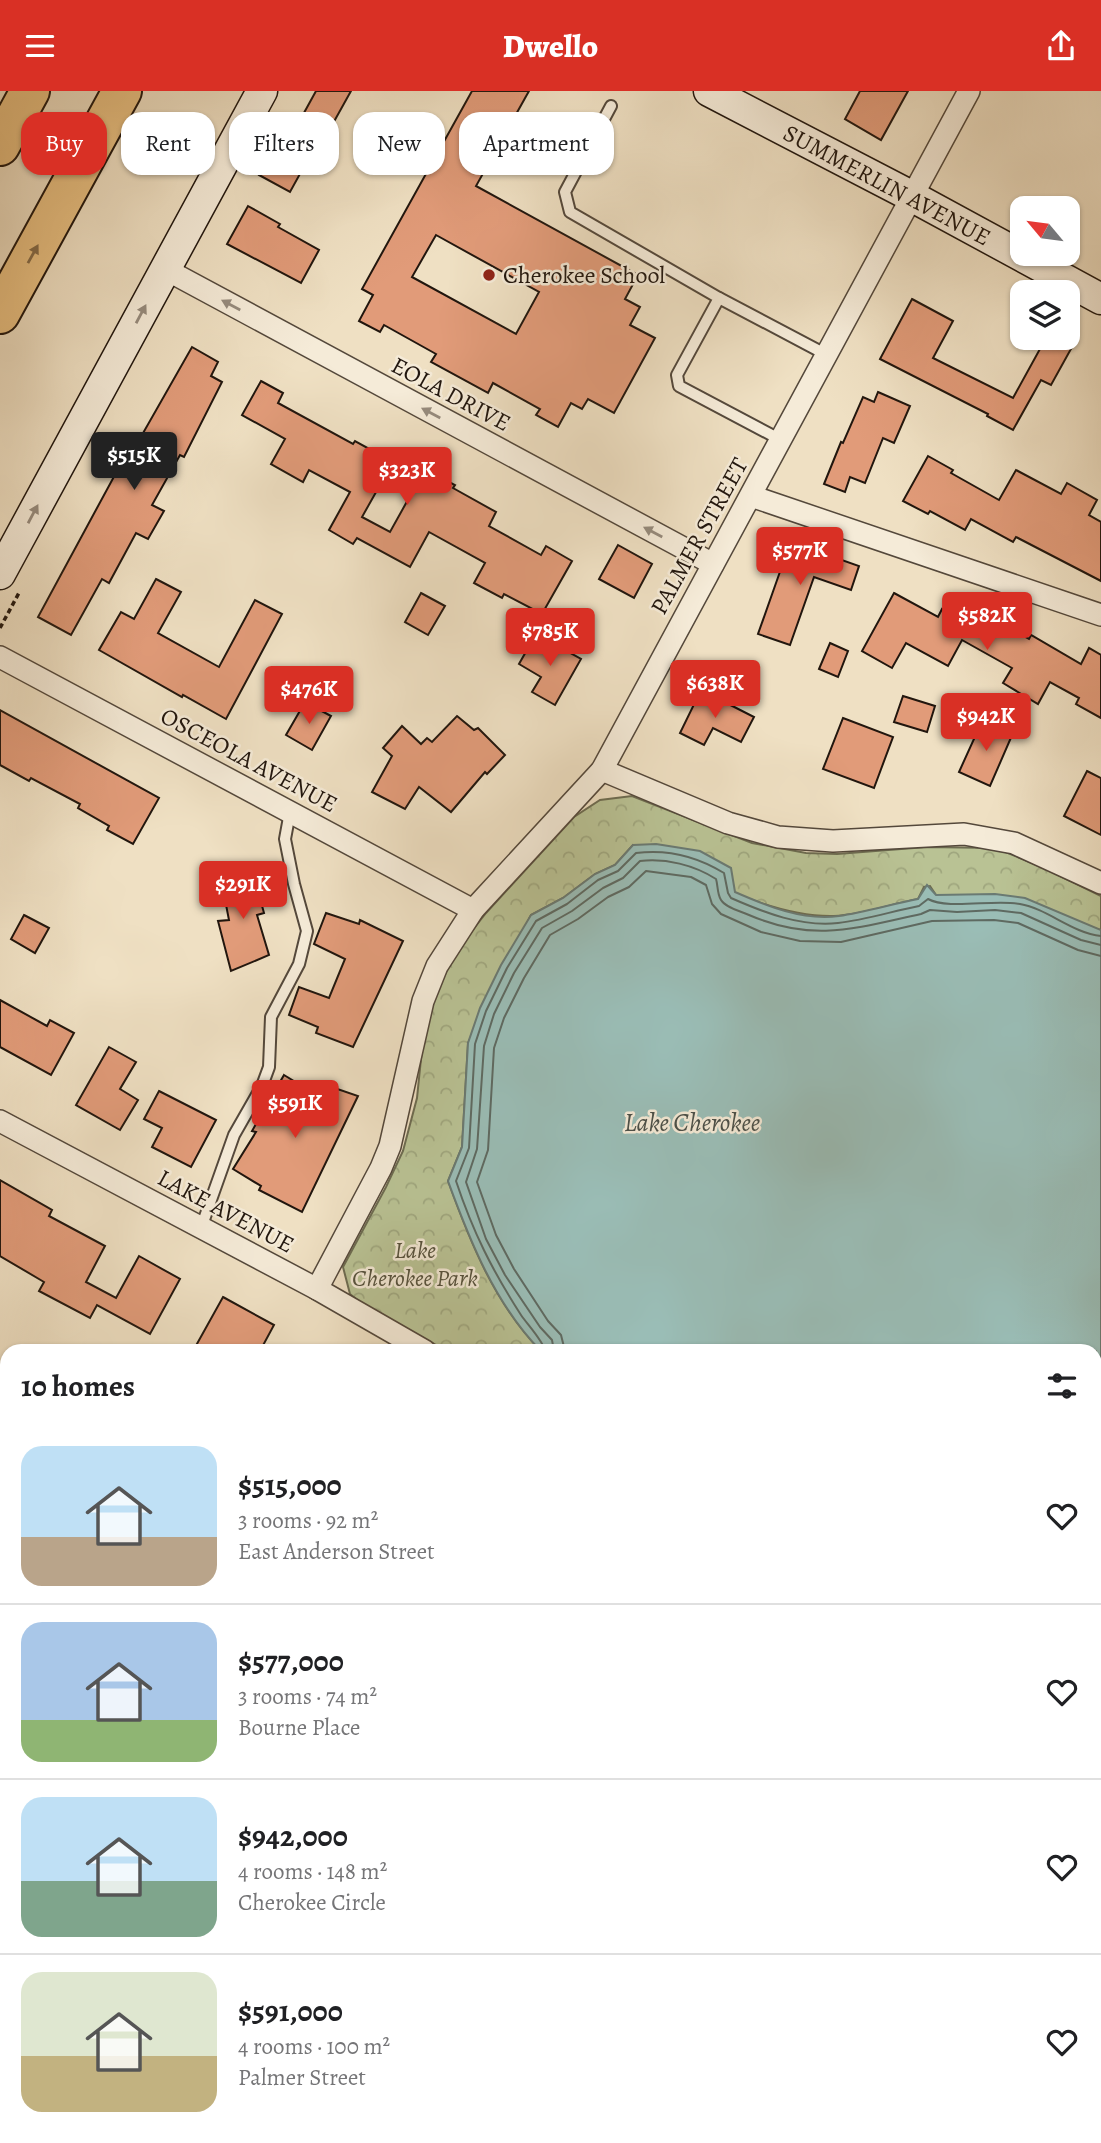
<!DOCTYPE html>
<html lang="en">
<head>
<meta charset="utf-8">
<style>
	body { margin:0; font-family:Alegreya,serif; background:#f6f6f6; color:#202124; height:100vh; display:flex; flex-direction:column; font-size:26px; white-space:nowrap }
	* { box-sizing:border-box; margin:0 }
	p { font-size:23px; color:#757577 }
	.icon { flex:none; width:38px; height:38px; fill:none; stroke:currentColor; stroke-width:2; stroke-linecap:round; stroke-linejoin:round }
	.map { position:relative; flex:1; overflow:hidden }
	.panel { position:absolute; left:0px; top:1253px; width:1102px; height:800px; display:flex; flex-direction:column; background:#fff; border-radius:21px 21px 0 0; box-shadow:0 2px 5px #0004 }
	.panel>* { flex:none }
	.hud { position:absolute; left:21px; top:21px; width:700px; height:63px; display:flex; gap:14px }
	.needle { width:46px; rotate:299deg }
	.tools { position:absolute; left:1010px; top:105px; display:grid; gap:14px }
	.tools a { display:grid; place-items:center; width:70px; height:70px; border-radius:14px; background:#fff; box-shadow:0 2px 5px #0004; font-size:35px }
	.price { position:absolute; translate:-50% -60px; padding:0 16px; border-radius:7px; background:#d93025; color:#fff; font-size:23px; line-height:46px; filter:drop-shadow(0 2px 4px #0008) }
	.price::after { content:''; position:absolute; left:50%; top:42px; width:21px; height:16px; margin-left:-10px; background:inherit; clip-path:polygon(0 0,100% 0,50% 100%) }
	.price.active { background:#222; color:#fff }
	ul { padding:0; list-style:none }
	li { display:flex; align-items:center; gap:21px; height:175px; padding:0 21px }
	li+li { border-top:2px solid #e0e0e0 }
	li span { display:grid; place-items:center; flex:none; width:196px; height:140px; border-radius:21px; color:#555 }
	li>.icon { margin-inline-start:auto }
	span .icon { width:84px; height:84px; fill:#fffc; stroke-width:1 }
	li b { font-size:30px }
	h2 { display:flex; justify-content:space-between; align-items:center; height:84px; padding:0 21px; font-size:30px }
	.chip { padding:0 24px; border-radius:21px; background:#fff; box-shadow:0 2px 5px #0004; font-size:24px; line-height:63px }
	.chip.active { background:#d93025; color:#fff }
	header { display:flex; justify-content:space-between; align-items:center; height:91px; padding:0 21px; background:#d93025; color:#fff; font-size:32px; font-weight:800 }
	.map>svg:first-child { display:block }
</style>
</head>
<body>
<header><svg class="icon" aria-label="menu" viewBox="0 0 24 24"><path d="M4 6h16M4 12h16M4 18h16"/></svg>Dwello<svg class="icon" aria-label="share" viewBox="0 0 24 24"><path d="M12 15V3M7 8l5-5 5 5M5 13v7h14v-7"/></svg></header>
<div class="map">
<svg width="1101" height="2052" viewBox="0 0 1101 2052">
	<defs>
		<pattern id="park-crowns" width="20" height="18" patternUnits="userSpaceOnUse" patternTransform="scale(1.75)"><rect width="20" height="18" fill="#b9c294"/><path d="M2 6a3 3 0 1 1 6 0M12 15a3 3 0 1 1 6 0" fill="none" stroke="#9fa67e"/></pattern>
	</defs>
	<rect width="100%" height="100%" fill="#efe0c3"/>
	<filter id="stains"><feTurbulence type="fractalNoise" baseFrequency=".00286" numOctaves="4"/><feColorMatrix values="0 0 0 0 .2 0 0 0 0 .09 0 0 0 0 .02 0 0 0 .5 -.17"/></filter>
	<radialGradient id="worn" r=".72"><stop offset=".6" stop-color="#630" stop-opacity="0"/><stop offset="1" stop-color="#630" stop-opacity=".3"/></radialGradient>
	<g fill="url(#park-crowns)" stroke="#6d6c51" stroke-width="2">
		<path d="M632,705L752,752L806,762L837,763L927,756L996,757L1044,777L1101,805V839L957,805L936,804L930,795L924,796L918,808C891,813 862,824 834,825C768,827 693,782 633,754L615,774L595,783L563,807L531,824L468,952L462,1056L448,1090C470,1151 495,1213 541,1260H447L361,1212L350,1203L343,1176L386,1096L403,1060L417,1007L422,958L435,901L461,854L486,822L574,726L600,709Z"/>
		<path d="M0,1893L7,1902V1966L0,1952Z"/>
	</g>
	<g fill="#9abdb6" stroke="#6a7a73" stroke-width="2">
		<path d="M656,753L700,760L731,777L735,801C767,815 802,830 839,825C865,821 892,813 918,808L927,794L936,804L995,803L1025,807L1101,839V1394L1096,1396V1260H541C495,1213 470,1150 448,1090L462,1056L468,952L480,917L501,874L531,824L563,807L595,783L615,774L633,754Z"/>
		<path d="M0,1952L7,1966V2046H45L48,2052H0Z"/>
	</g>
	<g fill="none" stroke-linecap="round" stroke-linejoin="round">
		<g stroke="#5e6a62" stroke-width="2">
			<path d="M545,1260C544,1251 527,1233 521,1224C492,1179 473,1141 456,1090L469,1057L475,953L486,920L507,877L536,830L567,813L598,789L618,780L636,762C667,758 698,766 724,782L728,802L731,807C765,822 801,836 838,832C865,829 893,820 919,815L928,808C948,819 994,808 1020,813C1048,818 1072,842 1101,845"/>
			<path d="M554,1260L552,1249L540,1236L505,1184L486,1148L466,1091L477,1058L484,955L494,923L514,882L542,837L572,820L603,797L623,787L640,770C666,767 694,774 716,788C718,794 717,803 721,809C726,817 740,820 749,824C814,852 856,837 921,823L930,819L957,821L995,819L1021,822L1081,849L1101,854"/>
			<path d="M565,1260L561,1244L548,1230L514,1178L496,1144L477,1091L488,1059L494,957L504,927L524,887L550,844L578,828L608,806L629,796L646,780L691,786L706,794L712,813L721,823L761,841L800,850L841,851L932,830L994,829L1018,832L1078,859L1101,865"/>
		</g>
	</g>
	<g fill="#e19b79" stroke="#21160e" stroke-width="2" fill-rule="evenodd">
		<path d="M316,0H351L316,63L312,61L290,101L259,84L275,55L283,60Z"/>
		<path d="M472,0H529L476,95L638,184L625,208L640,216L630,234L655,247L614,322L588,308L582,318L571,312L558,336L536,324L540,318L493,292L488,302L431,271L436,263L384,234L380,241L359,230L373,204L362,198ZM436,144L539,201L516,243L412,186Z"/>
		<path d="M860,0H908L881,49L845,28Z"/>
		<path d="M248,115L280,133L278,136L319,159L301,192L227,153Z"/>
		<path d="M912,208L953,230L933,267L1013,307L1046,247H1077L1051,294L1041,289L1013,339L987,325L988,323L880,268Z"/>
		<path d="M192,256L218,271L211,285L222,291L184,366L180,364L152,414L164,420L148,448L136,442L109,492L102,488L71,544L38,526L130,356L134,358Z"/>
		<path d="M261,290L283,302L278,312L353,353L355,350L393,371L362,426L390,441L425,378L455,394L453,397L496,421L489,435L541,464L546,455L572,470L542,523L504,503L502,507L474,492L485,472L429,441L410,476L357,447L353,453L329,439L350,401L309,379L303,391L271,373L285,348L242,324Z"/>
		<path d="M878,301L910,315L894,352L883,347L865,392L850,386L845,401L824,393L841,351L843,352L863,306L874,311Z"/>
		<path d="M928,365L953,379L951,382L999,409L1016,379L1061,403L1067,392L1097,409L1089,424L1101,431V490L1016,446L1013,451L971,428L965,439L930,420L928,423L903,410Z"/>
		<path d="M785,449L859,475L851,499L814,486L790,554L758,543L782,475L776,473Z"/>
		<path d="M618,454L652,473L634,507L599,488Z"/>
		<path d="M156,488L181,501L158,542L219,576L255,509L282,523L226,628L183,604L182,606L99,559L121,521L134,528Z"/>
		<path d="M421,502L445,515L428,544L405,531Z"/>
		<path d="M894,502L938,526L942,518L985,542L992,528L1029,548L1031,544L1081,573L1089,557L1101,564V627L1076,613L1079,607L1050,591L1038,613L1003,592L1012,577L962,549L948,575L906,552L892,577L862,560Z"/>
		<path d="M536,543L581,568L555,614L532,601L541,586L519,573Z"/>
		<path d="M830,552L848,560L838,586L819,578Z"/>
		<path d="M701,599L754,626L741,651L713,637L704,654L680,642Z"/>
		<path d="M903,605L935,615L927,641L894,631Z"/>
		<path d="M305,611L331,625L312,659L286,644Z"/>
		<path d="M0,619L159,707L133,753L107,739L109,735L78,717L80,713L31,687L29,690L0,674Z"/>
		<path d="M457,625L474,639L478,637L505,664L487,683L485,681L451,721L419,696L405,718L372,701L392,665L383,657L402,635L421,653L427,647L432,651Z"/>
		<path d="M843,627L893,646L874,697L823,678Z"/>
		<path d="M983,628L1013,642L990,695L959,681Z"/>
		<path d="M1087,680L1101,687V744L1064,725Z"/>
		<path d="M252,778L264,822L257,824L269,864L231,880L218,830L229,829L221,788Z"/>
		<path d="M326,822L359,833L360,829L403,850L353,956L316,942L318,936L289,924L299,896L329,907L345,868L314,853Z"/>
		<path d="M24,824L49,837L35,862L11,848Z"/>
		<path d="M0,909L47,935L50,929L74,942L51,984L0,956Z"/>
		<path d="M109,956L136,971L120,998L138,1009L120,1039L76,1014Z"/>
		<path d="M284,984L312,1001L317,991L358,1005L302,1121L259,1099L261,1095L233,1078L256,1041L252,1040Z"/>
		<path d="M159,1000L216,1029L191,1076L152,1056L162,1037L144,1028Z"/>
		<path d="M0,1089L52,1119L49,1125L105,1155L86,1191L116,1207L139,1165L180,1188L150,1243L97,1214L90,1227L39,1200L44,1191L0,1165Z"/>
		<path d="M223,1206L274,1234L260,1260H193Z"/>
	</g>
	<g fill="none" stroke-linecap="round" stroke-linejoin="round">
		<g stroke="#54483b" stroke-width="14">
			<g id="lane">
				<path d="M611,15L565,101L570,121L719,207L677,284L679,295L781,349"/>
				<path d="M719,207L827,264"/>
				<path d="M201,1137L234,1044L262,995L269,976L271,926L299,873L307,840L294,793L285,748L290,721"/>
				<path d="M0,1779L7,1769"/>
			</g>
		</g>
		<g stroke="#54483b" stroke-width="24">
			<g id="street">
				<path d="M165,178L713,473"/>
				<path d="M751,405L1101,524"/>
				<path d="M0,566L473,819"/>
				<path d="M602,679L728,732L778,746L833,750L964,743L1014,752L1101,792"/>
				<path d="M0,1030L317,1198L425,1260"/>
				<path d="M317,1198L381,1077L390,1055L423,910L437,875L473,819L602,679L969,0"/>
				<path d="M0,1364L7,1367"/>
				<path d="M1096,1759L1101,1762"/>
				<path d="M1096,1956L1101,1946"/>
				<path d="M520,2052L523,2046"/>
				<path d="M1045,2052L1048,2046"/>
			</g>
		</g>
		<g stroke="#21160e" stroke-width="33">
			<g id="secondary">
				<path d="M709,0L913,106L1101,208"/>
				<path d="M0,483L262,0"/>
				<path d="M0,1814L7,1818"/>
				<path d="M83,2046L86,2052"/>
				<path d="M434,2046L446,2052"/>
			</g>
		</g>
		<g stroke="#21160e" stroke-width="42">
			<g id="highway">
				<path d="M0,55L30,0"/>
				<path d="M0,223L122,0"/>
				<path d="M0,1867L7,1876"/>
			</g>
		</g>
		<path stroke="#21160e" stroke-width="3.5" stroke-dasharray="5 3.5" stroke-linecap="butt" d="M0,537L20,500"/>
		<use href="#lane" stroke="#f5ebd8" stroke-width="10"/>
		<use href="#street" stroke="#f5ebd8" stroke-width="21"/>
		<use href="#secondary" stroke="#f5ebd8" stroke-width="30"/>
		<use href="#highway" stroke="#e8c082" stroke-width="38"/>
	</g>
	<defs><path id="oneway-solid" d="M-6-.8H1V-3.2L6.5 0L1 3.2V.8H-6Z" transform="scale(1.75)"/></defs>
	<use fill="#846b48" href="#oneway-solid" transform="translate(33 163) rotate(-61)"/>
	<g fill="#968b7d">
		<use href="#oneway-solid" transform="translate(231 214) rotate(-152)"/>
		<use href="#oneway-solid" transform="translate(141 223) rotate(-62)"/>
		<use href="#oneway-solid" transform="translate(431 322) rotate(-152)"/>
		<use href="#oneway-solid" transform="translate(33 423) rotate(-62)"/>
		<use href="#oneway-solid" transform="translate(653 441) rotate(-152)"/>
	</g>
	<circle fill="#8f2418" stroke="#f5ebd8" stroke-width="2.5" cx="489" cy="184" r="7"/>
	<g text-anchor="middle" stroke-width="5" stroke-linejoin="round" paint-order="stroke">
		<g font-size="24" fill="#21160e" stroke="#f5ebd8">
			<text transform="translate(887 94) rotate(28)" y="8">SUMMERLIN AVENUE</text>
			<text transform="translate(451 303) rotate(28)" y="8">EOLA DRIVE</text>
			<text transform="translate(699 445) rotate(-61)" y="8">PALMER STREET</text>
			<text transform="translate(249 669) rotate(28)" y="8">OSCEOLA AVENUE</text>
			<text transform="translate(226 1120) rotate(28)" y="8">LAKE AVENUE</text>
		</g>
		<g font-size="24" fill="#21160e" stroke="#f5ebd8" text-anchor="start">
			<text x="503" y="192">Cherokee School</text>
		</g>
		<g font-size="24" font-style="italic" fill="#56523d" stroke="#f5ebd8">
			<text x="415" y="1167">Lake<tspan x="415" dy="28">Cherokee Park</tspan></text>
		</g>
		<g font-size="26" font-style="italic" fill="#4b5049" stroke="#f5ebd8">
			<text x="692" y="1040">Lake Cherokee</text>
		</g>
	</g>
	<rect width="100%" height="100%" filter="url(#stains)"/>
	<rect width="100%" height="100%" fill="url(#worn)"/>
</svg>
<div class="tools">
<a><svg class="needle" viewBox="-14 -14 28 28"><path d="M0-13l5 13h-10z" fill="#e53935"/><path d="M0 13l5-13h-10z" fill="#757577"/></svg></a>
<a><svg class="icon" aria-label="layers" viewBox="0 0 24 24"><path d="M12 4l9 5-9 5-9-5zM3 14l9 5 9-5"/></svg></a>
</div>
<b class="price active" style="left:134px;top:401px">$515K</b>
<b class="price" style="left:407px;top:416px">$323K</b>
<b class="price" style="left:800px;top:496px">$577K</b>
<b class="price" style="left:987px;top:561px">$582K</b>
<b class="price" style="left:550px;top:577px">$785K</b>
<b class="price" style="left:715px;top:629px">$638K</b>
<b class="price" style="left:309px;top:635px">$476K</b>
<b class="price" style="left:986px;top:662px">$942K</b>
<b class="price" style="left:243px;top:830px">$291K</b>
<b class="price" style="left:295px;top:1049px">$591K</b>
<div class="hud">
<a class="chip active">Buy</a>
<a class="chip">Rent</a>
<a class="chip">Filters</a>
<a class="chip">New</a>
<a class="chip">Apartment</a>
</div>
<section class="panel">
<h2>10 homes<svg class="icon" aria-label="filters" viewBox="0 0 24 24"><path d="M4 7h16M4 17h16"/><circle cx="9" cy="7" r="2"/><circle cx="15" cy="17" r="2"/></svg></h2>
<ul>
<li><span style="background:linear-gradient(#bfe0f5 65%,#b9a48a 0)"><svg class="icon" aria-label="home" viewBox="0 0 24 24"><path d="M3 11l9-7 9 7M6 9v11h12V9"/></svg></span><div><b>$515,000</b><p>3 rooms · 92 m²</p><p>East Anderson Street</p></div><svg class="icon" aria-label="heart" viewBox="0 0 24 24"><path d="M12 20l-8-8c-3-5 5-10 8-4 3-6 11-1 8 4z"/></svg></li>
<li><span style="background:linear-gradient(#a9c7e8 70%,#8fb573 0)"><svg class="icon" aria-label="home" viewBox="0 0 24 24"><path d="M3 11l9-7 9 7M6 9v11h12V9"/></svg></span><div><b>$577,000</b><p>3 rooms · 74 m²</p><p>Bourne Place</p></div><svg class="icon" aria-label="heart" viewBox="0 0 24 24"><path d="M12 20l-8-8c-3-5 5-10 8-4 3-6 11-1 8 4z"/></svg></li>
<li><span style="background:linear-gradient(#bfe0f5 60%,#7fa58c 0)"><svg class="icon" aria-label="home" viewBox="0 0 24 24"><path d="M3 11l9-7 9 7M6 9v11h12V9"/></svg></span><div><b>$942,000</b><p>4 rooms · 148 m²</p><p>Cherokee Circle</p></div><svg class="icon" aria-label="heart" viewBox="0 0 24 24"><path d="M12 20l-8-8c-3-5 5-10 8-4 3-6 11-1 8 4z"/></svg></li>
<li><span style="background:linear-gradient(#dfe7d0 60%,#c2b280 0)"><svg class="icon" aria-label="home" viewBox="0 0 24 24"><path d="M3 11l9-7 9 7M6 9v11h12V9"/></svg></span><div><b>$591,000</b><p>4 rooms · 100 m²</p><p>Palmer Street</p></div><svg class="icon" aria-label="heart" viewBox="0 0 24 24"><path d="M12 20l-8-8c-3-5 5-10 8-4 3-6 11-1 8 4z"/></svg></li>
</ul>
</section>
</div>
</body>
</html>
